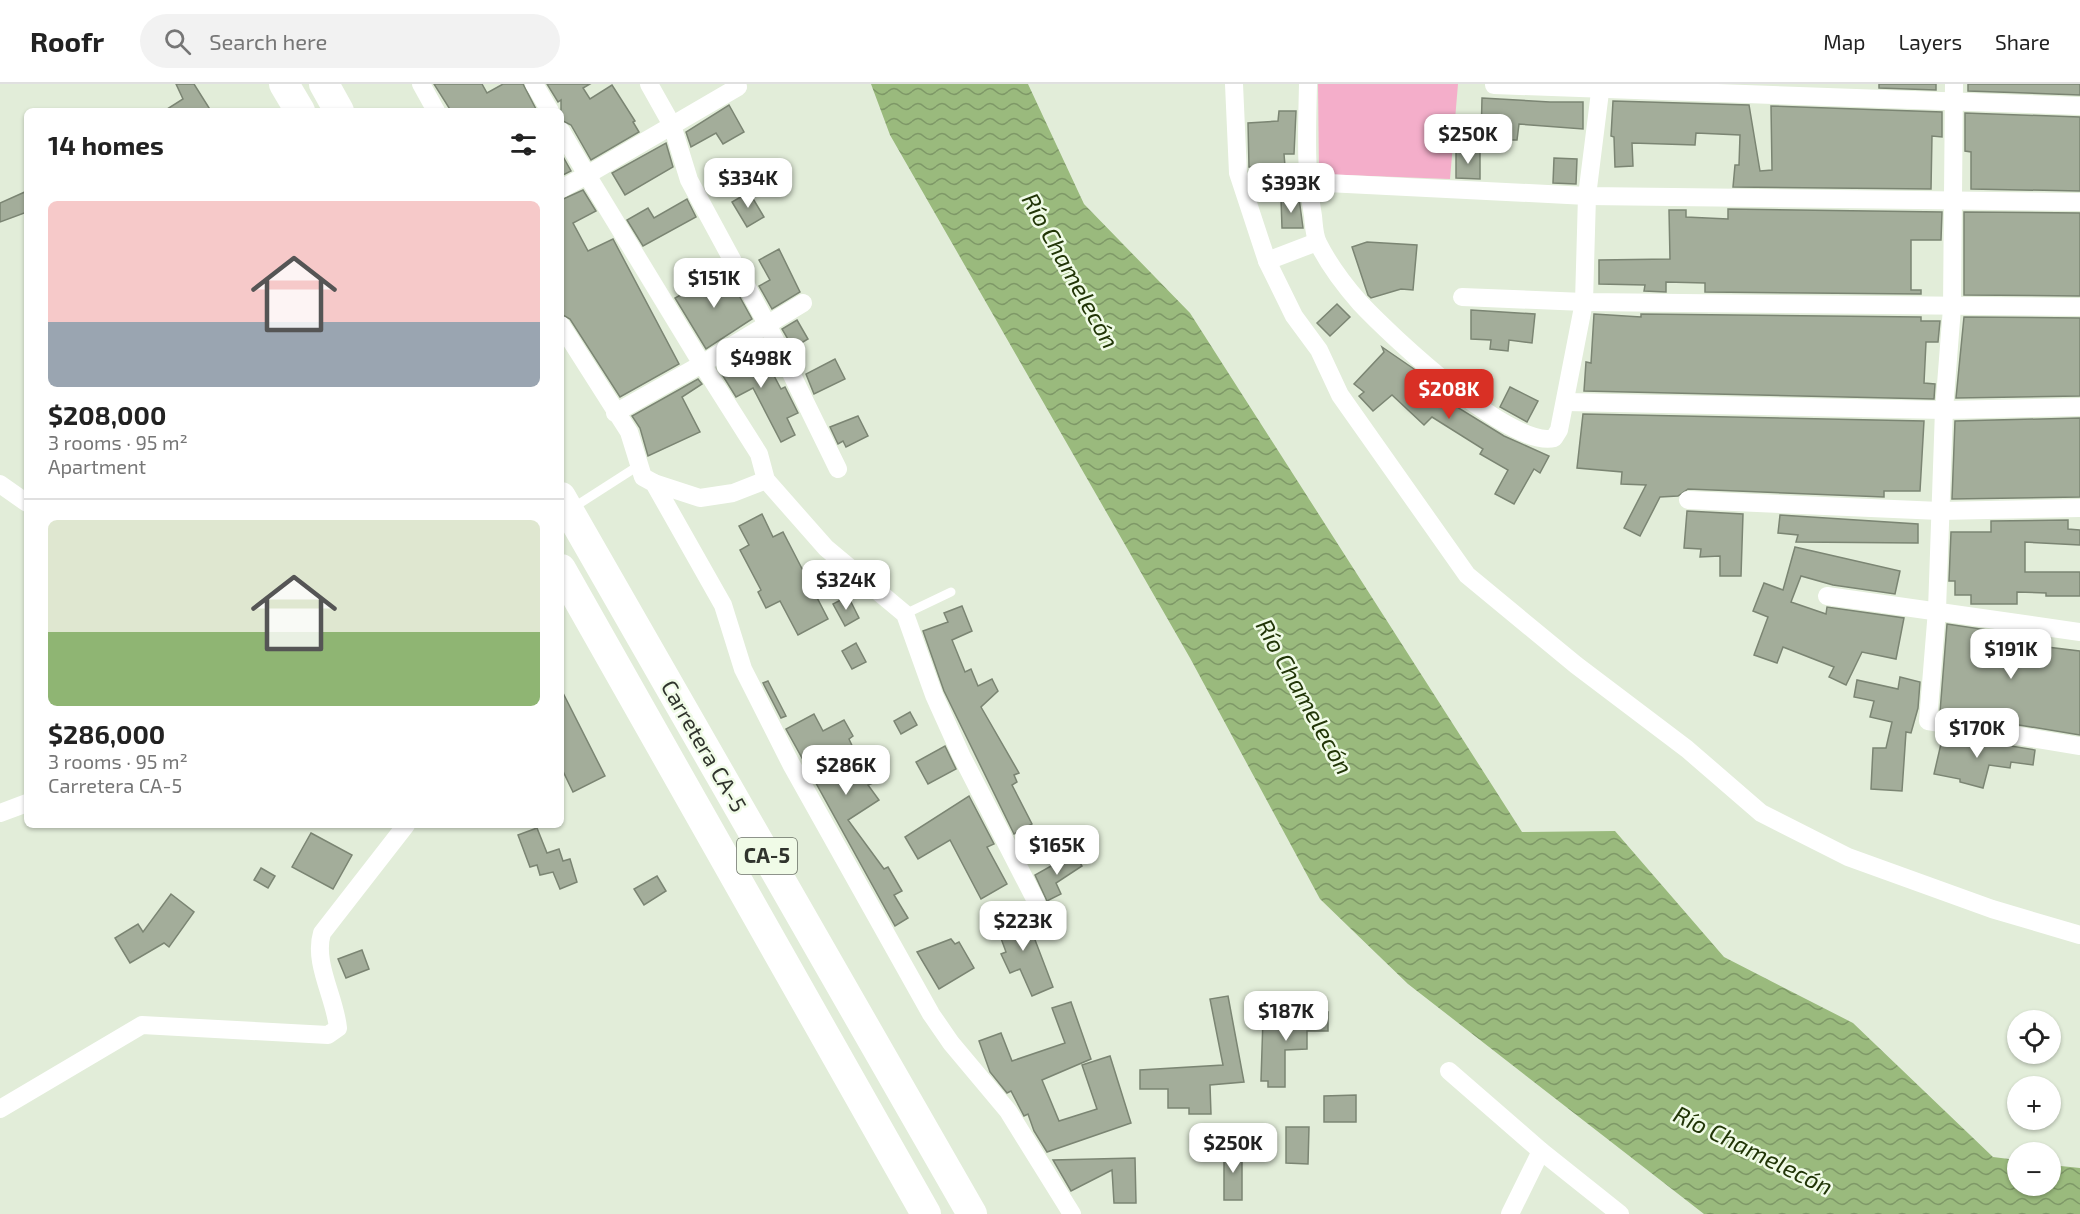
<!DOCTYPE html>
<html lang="en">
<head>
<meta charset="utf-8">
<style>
	body { margin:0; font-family:"Exo 2",sans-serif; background:#f2f2f2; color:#222; height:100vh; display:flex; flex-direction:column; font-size:22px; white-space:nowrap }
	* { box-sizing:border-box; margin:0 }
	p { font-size:20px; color:#767676 }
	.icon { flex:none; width:33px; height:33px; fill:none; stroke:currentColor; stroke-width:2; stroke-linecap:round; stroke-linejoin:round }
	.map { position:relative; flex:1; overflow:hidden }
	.details { position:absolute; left:24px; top:24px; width:540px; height:720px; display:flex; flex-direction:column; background:#fff; border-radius:9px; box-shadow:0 2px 4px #0004 }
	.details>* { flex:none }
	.controls { position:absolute; left:2007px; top:926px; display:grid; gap:12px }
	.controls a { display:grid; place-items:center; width:54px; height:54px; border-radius:50%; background:#fff; box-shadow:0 2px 4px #0004; font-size:30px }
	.price { position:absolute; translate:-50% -51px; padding:0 14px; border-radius:12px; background:#fff; color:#222; font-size:20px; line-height:39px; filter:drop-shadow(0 2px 3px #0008) }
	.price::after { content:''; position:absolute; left:50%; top:36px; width:18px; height:14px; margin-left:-9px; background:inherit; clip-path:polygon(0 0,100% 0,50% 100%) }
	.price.on { background:#d93025; color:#fff }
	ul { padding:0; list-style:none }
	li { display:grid; align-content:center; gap:12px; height:318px; padding:0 24px }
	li+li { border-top:2px solid #e0e0e0 }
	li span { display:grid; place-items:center; height:186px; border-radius:9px; color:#555 }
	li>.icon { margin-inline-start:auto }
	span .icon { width:108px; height:108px; fill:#fffc; stroke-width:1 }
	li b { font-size:26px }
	h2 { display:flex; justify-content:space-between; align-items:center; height:72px; padding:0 24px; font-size:26px }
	header { display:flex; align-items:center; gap:36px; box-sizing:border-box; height:84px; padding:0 30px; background:#fff; border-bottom:2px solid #e0e0e0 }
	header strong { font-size:28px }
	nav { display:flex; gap:33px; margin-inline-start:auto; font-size:21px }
	.search { width:420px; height:54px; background:#f2f2f2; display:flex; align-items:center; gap:15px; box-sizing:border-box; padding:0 21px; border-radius:33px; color:#767676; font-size:22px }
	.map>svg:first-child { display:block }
</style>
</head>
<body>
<header>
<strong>Roofr</strong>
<div class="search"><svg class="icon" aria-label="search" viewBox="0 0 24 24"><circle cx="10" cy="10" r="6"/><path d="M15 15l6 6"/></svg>Search here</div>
<nav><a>Map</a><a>Layers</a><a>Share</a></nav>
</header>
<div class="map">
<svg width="2080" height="1130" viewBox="0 0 2080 1130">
	<defs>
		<pattern id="water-waves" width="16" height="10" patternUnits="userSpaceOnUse" patternTransform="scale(1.5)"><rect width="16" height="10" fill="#9aba7d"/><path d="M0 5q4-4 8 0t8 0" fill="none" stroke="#7e9867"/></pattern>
	</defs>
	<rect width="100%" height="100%" fill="#e2edd9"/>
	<path fill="#f4aeca" d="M1318,0H1458L1450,95L1319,90Z"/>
	<path fill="url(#water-waves)" d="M871,0H1028L1084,120L1190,229L1522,748L1615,747L1724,873L1853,939L1993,1073L2017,1076L2018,1101H2050L2051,1081L2080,1084V1130H1704L1408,900L1320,815L1190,574L890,51Z"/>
	<g fill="#a3ad9a" stroke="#7b8573" stroke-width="1.5">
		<path d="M176,0H194L211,27H164L183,15Z"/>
		<path d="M434,0H482L487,9L503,0H523L537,27H451Z"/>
		<path d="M547,0H590L583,4L590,15L612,1L635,37L633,38L639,48L591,76L571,41L561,36V16L558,18Z"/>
		<path d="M1879,0H1936V6L1879,4Z"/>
		<path d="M1968,0H2080V11L1968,7Z"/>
		<path d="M1482,14L1550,18H1583V45L1519,40L1517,56H1481Z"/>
		<path d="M1613,17L1749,21L1760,87L1772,86L1771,22L1942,28V53L1932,52L1931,105L1733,103L1735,81H1739L1740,51L1696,49L1695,61L1632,59L1633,82L1615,83L1614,53L1611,52Z"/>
		<path d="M729,21L744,48L723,60L716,49L691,63L686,48Z"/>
		<path d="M1279,27H1296L1294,70H1284L1285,82L1249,83L1248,39L1278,37Z"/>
		<path d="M1965,29L2080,33V107L1971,105V68L1965,67Z"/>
		<path d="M666,59L673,83L625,111L612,89Z"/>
		<path d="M1456,68H1480V95L1456,94Z"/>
		<path d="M561,69L571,87L561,92Z"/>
		<path d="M1554,74L1577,75L1576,100L1553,99Z"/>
		<path d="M583,106L596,127L573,139L588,167L613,155L679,280L620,313L570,235L561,230V116Z"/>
		<path d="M27,107V128L0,138V119Z"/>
		<path d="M749,108L764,133L747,143L732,118Z"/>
		<path d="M1299,114L1303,144H1282L1281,115Z"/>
		<path d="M687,115L696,133L643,162L627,136L648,124L654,134Z"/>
		<path d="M1728,125L1942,128L1941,156H1911V206H1921V210L1705,208V199L1666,198V208L1644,207L1645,201L1599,200V176L1670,175L1669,126H1686V133L1728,135Z"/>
		<path d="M1964,128L2080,129V212L1964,211Z"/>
		<path d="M1367,158L1417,161L1413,206L1401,205L1371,214L1368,211L1352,163Z"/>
		<path d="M779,165L800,208L772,225L759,202L770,196L759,176Z"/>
		<path d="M725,186L752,235L706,265L675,214Z"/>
		<path d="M1337,220L1350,233L1330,252L1317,239Z"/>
		<path d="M1471,226L1535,230L1532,259L1509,256L1508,267L1490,265L1491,256L1471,255Z"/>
		<path d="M1594,230L1641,233V230L1921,233V237H1940L1938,258H1926L1924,299L1935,300L1934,315L1584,307L1586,278L1591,279Z"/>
		<path d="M1964,233L2080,234V312L1956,314Z"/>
		<path d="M797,236L808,255L793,264L782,245Z"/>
		<path d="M753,262L759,273L763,271L781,305L785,303L798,329L787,334L795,351L781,358L753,304L736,313L718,284Z"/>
		<path d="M1382,263L1414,285L1452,320L1504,352L1549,372L1540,389L1534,385L1514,420L1495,410L1508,386L1480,370L1483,365L1432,333L1424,341L1392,311L1373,327L1359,312L1364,308L1354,300L1384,268Z"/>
		<path d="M835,275L845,295L814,310L806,290Z"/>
		<path d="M698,295L702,300L682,313L700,348L648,372L640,344L632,332Z"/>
		<path d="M1510,303L1538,317L1527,338L1500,323Z"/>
		<path d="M1583,330L1924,337L1920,407H1884V413L1688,405L1678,412L1660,413L1640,452L1624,444L1646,401L1621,400L1622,388L1577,384Z"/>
		<path d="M858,332L868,352L846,363L843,357L838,360L830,343Z"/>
		<path d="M2080,334V413L1952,415L1955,337Z"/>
		<path d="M1687,427L1743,430L1741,492H1720V472L1700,473L1701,465L1684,464Z"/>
		<path d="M762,430L773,453L783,448L828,535L798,551L780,517L766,524L758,508L761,506L740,466L749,461L739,442Z"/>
		<path d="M1780,431L1918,440V459L1796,458L1798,451L1778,449Z"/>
		<path d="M2068,436V445L2080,446V461L2025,458V488H2080V512H2046V509L2017,508V520H1971V511H1955V497H1949L1951,448H1991V437Z"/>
		<path d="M1795,463L1900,487L1895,510L1833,501L1801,492L1791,518L1826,530L1827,523L1904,534L1896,575L1862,568L1846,601L1829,593L1834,583L1783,563L1777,579L1754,571L1768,533L1753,527L1764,499L1783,506Z"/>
		<path d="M848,512L859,534L845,542L833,520Z"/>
		<path d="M962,522L972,547L952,556L965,588L971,585L978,602L992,595L998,607L981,623L1019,689L1014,691L1017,698L1012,701L1032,740L1014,750L944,607L923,547L948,538L944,529Z"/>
		<path d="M1947,540L2040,554L2039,562L2080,567V651L1940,628Z"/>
		<path d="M856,559L866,578L852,585L842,567Z"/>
		<path d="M1900,593L1920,598L1918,624L1911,649L1906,648L1902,707L1871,705L1873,664H1886L1892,638L1870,633L1874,617L1854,613L1857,596L1898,605Z"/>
		<path d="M768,597L786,632L781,634L763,599Z"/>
		<path d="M561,605L605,692L573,708L561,683Z"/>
		<path d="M910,628L917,641L901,650L894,637Z"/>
		<path d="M814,630L823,647L844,636L853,652L849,655L861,681L864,680L873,699L868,701L879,716L848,736L884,785L888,783L902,807L894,811L908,834L895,842L786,645Z"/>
		<path d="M1943,651L2035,666L2033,681L2011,678L2010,684L1989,681L1983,704L1960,698V695L1934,690Z"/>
		<path d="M945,662L956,685L928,700L916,678Z"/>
		<path d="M969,712L994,760L987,763L1007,800L981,815L950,756L918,775L905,753Z"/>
		<path d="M537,744L547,769L559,765L563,777L570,775L577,798L560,805L553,788L540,791L537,781L530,783L518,751Z"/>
		<path d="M311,749L352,771L333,805L292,783Z"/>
		<path d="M1074,769L1082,782L1056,799L1061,810L1047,817L1035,791Z"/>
		<path d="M261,784L275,792L268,804L254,796Z"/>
		<path d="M657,792L666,807L644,821L634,805Z"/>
		<path d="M171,810L194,828L169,863L164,859L130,879L115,854L138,840L143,848Z"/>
		<path d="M1024,827L1053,903L1032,912L1020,885L1010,889L1001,870L1006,868L995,838Z"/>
		<path d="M951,855L955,860L959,858L974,884L939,905L917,868Z"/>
		<path d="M362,866L369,885L346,894L338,875Z"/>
		<path d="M1228,912L1244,998L1210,1001L1211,1030H1189V1024H1168V1005H1140V986L1223,981L1210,915Z"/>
		<path d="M1071,918L1091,975L1042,996L1059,1037L1097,1025L1082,981L1110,972L1131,1039L1047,1068L1034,1047L1028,1030L1024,1032L1011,1007L1007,1009L990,988L979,957L1001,949L1012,977L1065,959L1052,924Z"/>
		<path d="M1308,928H1328V947H1307V965L1285,966V1003H1268V997H1261L1263,934L1293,935V931H1308Z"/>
		<path d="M1356,1011V1038H1324V1012Z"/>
		<path d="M1286,1043H1309L1308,1080L1286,1079Z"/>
		<rect x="1224" y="1065" width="18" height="51"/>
		<path d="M1135,1074L1136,1119H1114L1112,1086L1071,1107L1053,1076Z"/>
	</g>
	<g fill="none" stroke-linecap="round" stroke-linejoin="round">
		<g stroke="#fff" stroke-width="9">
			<path d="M571,425L638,382"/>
			<path d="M905,530L951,508"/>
		</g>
		<g stroke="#fff" stroke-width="18">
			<path d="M421,0L436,27"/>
			<path d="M534,0L550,27"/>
			<path d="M649,0L672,41L689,96L768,242L838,385"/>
			<path d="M1234,0L1238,89L1267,177L1317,158"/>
			<path d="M1308,0C1307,45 1305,88 1313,132C1314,141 1314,151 1318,159C1328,179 1345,202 1360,219C1390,251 1512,366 1554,354L1559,346L1584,218L1587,112L1601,0"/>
			<path d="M1954,0L1952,224L1944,326L1937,526L1928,637L2080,662"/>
			<path d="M1494,1L2080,22"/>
			<path d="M561,47L587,91L738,3"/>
			<path d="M1307,98L1587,112L2080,118"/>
			<path d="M561,105L587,91L702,280L615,329"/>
			<path d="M1267,177L1294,232L1319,266L1340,311L1467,491L1576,581L1687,665L1761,729L1848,773L1992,825L2080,851"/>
			<path d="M1462,213L1584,218L2080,223"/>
			<path d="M803,219L702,280L759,370L766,396L826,464L905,530L934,611L961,671L1036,817"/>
			<path d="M561,241L629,348L643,393L654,399L723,521L743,585L791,680L931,930L951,959L1008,1027L1072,1130"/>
			<path d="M1566,318L1944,326L2080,323"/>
			<path d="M654,399L700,414L733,409L766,396"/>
			<path d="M0,400L27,419"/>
			<path d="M1688,416L1940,427L2080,424"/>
			<path d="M1827,512L2080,548"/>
			<path d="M0,729L27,719"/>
			<path d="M1449,987L1541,1067"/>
			<path d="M0,1025L142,941L328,951L338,944C335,913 313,879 322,849L406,741"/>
			<path d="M1510,1130L1541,1067L1620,1130"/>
		</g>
		<g stroke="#fff" stroke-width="30">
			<path d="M284,0L300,27"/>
			<path d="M324,0L339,27"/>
			<path d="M561,413L972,1130"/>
			<path d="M561,485L926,1130"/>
		</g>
	</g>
	<g text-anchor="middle" stroke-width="5" stroke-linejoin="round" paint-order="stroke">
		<rect fill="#f0fbe7" stroke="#6a7065" stroke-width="1.5" x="737" y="754" width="60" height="36" rx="4.5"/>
		<g font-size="21" font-weight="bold" fill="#30342d">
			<text x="767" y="779">CA-5</text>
		</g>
		<g font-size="22" fill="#30342d" stroke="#f0fbe7">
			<text transform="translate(704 662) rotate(60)" y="8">Carretera CA-5</text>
		</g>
		<g font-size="24" font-style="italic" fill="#213507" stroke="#f0fbe7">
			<text transform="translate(1070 187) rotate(61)" y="8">Río Chamelecón</text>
			<text transform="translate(1304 613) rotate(61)" y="8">Río Chamelecón</text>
			<text transform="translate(1753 1067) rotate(26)" y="8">Río Chamelecón</text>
		</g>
	</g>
</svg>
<div class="controls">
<a><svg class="icon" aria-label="locate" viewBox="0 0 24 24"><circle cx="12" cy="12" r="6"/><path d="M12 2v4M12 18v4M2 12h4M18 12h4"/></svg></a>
<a>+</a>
<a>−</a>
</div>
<b class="price" style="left:1468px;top:81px">$250K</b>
<b class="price" style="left:748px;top:125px">$334K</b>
<b class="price" style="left:1291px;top:130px">$393K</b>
<b class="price" style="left:714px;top:225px">$151K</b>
<b class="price" style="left:761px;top:305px">$498K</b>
<b class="price on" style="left:1449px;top:336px">$208K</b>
<b class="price" style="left:846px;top:527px">$324K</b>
<b class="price" style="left:2011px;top:596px">$191K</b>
<b class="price" style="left:1977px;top:675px">$170K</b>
<b class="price" style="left:846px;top:712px">$286K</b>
<b class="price" style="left:1057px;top:792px">$165K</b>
<b class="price" style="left:1023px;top:868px">$223K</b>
<b class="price" style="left:1286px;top:958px">$187K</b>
<b class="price" style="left:1233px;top:1090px">$250K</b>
<section class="details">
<h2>14 homes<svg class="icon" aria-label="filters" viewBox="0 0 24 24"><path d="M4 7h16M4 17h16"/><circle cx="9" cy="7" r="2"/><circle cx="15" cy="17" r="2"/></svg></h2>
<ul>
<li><span style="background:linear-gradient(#f6c9c9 65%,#9aa5b1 0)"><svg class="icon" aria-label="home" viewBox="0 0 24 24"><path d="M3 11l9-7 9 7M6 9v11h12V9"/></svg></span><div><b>$208,000</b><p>3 rooms · 95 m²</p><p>Apartment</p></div></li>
<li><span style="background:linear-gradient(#dfe7d0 60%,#8fb573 0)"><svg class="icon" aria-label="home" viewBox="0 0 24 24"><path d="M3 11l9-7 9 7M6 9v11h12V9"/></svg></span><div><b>$286,000</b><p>3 rooms · 95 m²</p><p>Carretera CA-5</p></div></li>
</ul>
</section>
</div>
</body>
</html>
